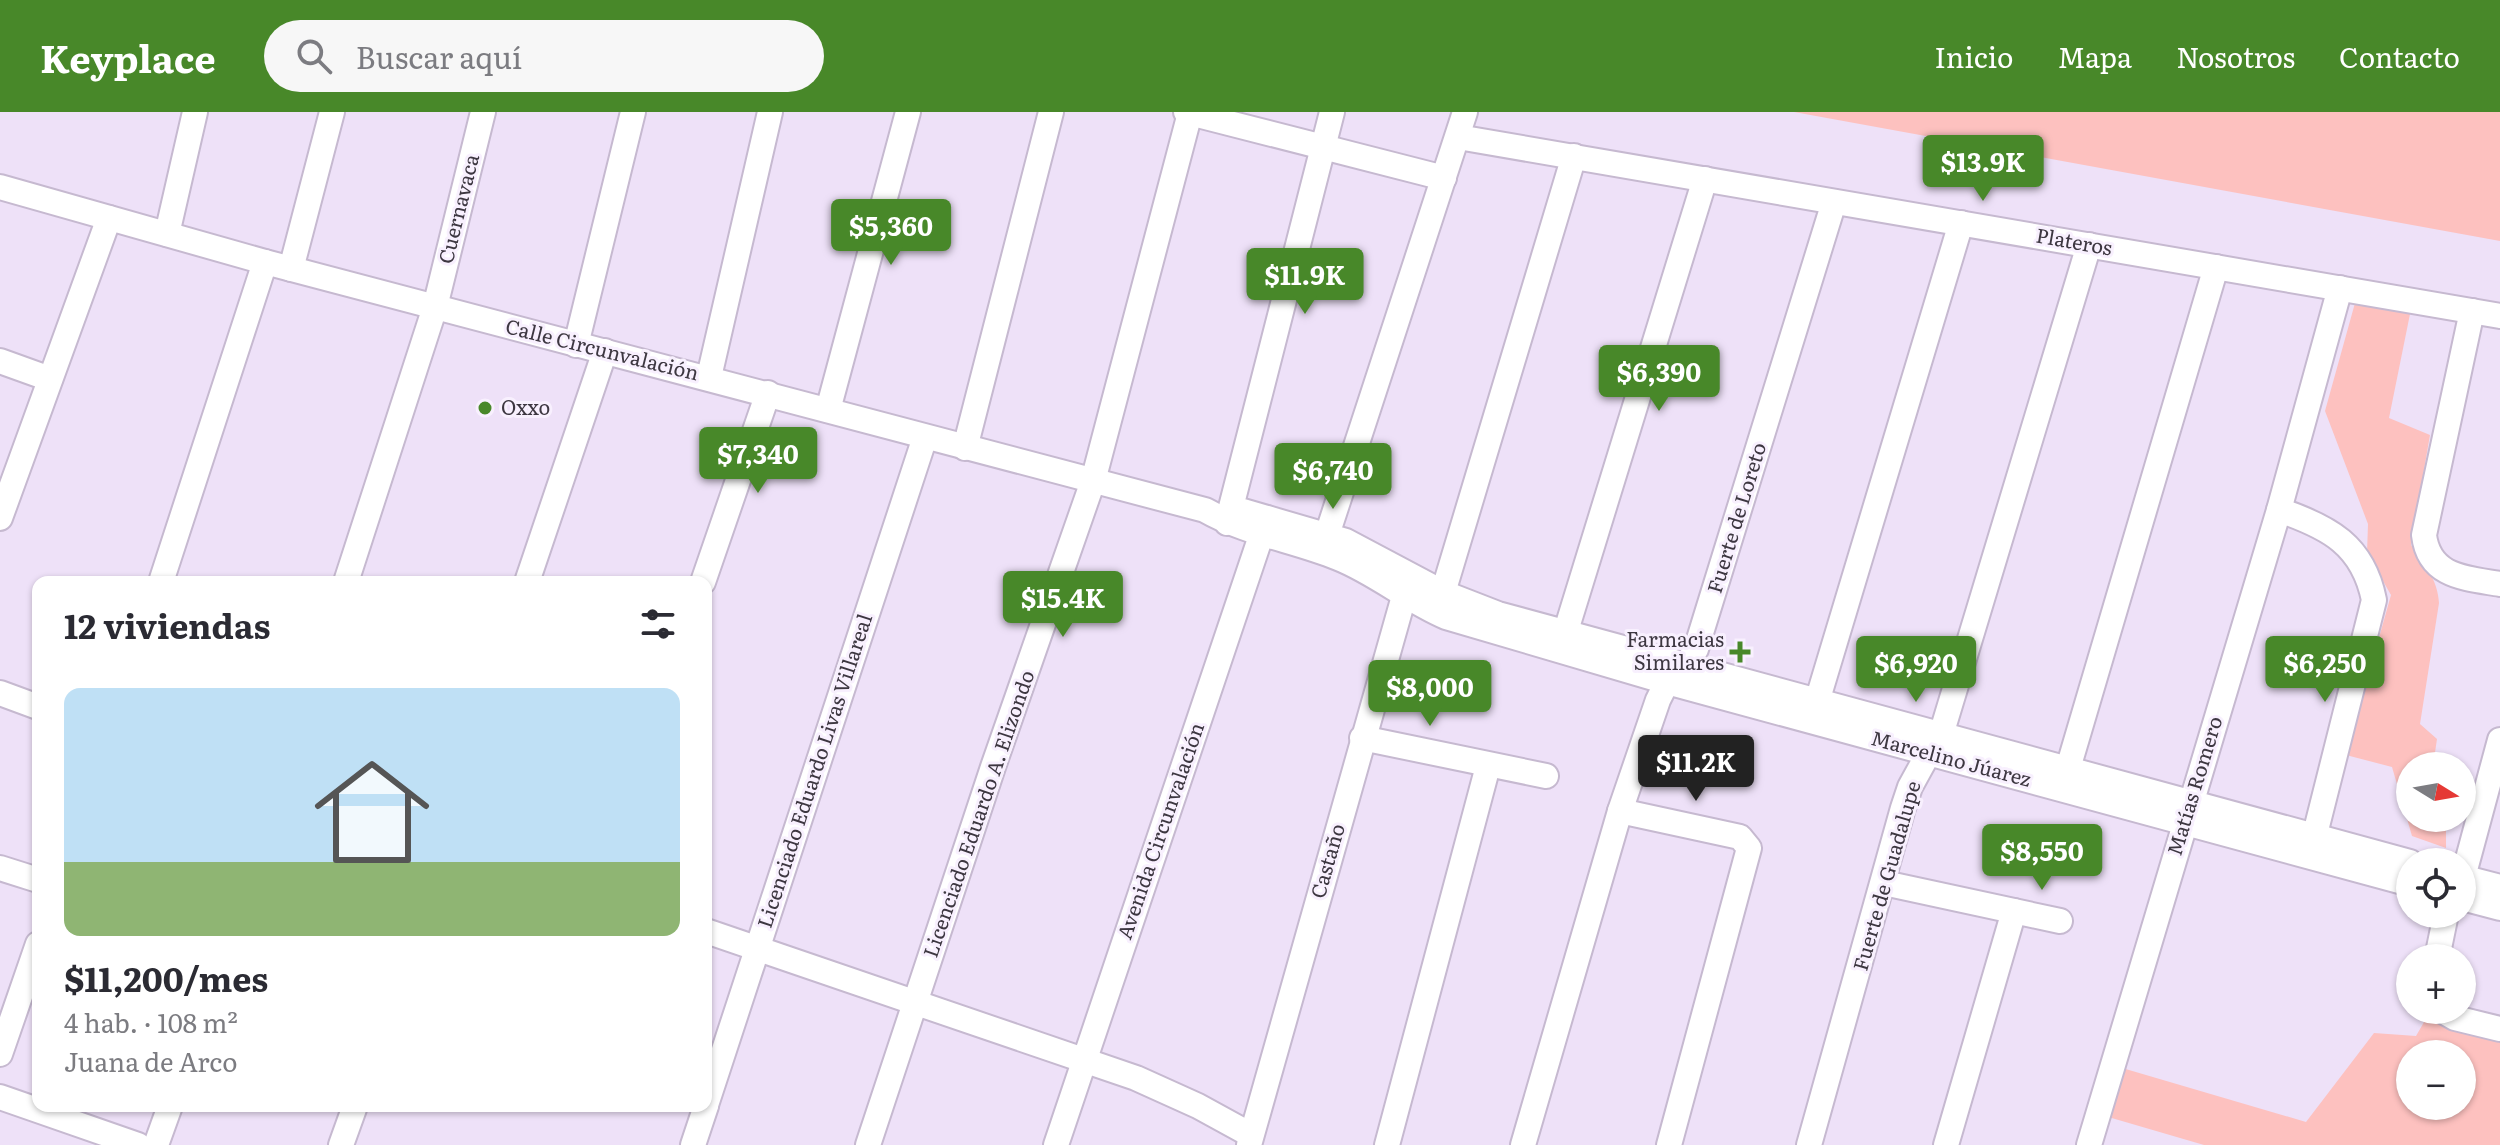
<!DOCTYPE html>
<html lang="es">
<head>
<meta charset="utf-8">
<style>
	body { margin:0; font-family:Literata,serif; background:#f7f7f7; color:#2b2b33; height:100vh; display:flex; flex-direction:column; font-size:30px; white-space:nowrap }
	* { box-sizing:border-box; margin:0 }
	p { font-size:26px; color:#7c7c81 }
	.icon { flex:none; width:44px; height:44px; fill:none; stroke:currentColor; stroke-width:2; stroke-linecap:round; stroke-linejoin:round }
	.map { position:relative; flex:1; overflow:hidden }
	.drawer { position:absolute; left:32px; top:464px; width:680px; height:536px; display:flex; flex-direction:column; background:#fff; border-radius:16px; box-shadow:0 2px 6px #0004 }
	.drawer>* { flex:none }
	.needle { width:52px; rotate:101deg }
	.fabs { position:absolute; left:2396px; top:640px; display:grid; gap:16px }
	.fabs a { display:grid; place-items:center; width:80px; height:80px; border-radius:50%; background:#fff; box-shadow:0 2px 6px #0004; font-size:40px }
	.price { position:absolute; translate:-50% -68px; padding:0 18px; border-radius:8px; background:#488829; color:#fff; font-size:26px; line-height:52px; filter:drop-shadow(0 2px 4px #0008) }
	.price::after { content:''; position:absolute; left:50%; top:48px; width:24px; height:18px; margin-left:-12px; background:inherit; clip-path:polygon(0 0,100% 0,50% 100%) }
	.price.selected { background:#222; color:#fff }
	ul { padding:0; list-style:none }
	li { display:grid; align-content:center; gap:16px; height:424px; padding:0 32px }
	li span { display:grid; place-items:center; height:248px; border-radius:16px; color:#555 }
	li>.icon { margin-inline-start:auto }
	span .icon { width:144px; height:144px; fill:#fffc; stroke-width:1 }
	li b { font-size:34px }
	h2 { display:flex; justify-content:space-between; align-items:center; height:96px; padding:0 32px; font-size:34px }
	header { display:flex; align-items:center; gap:48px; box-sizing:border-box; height:112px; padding:0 40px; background:#488829; color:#fff }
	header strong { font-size:38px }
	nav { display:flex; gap:44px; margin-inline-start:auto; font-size:28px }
	.search { width:560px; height:72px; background:#f7f7f7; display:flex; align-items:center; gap:20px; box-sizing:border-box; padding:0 28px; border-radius:44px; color:#7c7c81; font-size:30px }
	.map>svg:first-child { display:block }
</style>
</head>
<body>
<header>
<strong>Keyplace</strong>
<div class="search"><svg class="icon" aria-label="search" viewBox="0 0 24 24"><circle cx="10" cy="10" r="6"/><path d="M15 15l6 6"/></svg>Buscar aquí</div>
<nav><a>Inicio</a><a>Mapa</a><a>Nosotros</a><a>Contacto</a></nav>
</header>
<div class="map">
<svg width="2500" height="1033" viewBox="0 0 2500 1033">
	<rect width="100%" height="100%" fill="#eee1f8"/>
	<g fill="#fdc1bf" fill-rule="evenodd">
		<path d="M1794,0H2500V129Z"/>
		<path d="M2355,191L2410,202L2389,306L2430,323L2411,433C2424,451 2438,468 2439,491L2420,612L2437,627L2433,654H2410V706H2446V736L2412,724L2392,655L2346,643L2391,483L2367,441L2368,412L2325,299Z"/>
		<path d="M2431,898L2500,916V1033H2204L2098,1002L2112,953L2306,1010L2374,921L2416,924ZM2410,942H2462V994H2410Z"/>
	</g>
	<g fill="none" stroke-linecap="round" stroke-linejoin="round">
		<g stroke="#c6b9d0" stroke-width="28">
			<g id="minor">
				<path d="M1186,0L1444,66"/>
				<path d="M1458,25L2500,204"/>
				<path d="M0,75L265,150L1205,398C1247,422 1294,428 1338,446C1376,461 1408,489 1446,505L1667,570L2410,772"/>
				<path d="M167,122L195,0"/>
				<path d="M291,157L332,0"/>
				<path d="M2472,199L2424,423C2429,465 2465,466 2500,472"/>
				<path d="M576,233L633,0"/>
				<path d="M0,249L50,267"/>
				<path d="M709,265L770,0"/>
				<path d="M828,298L908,0"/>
				<path d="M965,336L1051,0"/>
				<path d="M2279,398C2329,415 2363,433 2374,488L2311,738"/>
				<path d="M1243,399L1346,429L1444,481L1498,502L2410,750"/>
				<path d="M0,406L109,106"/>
				<path d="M1227,411L1332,0"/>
				<path d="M1327,423L1465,0"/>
				<path d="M161,470L265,150"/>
				<path d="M346,470L435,195L483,0"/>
				<path d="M527,470L605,239"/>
				<path d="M703,470L768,281"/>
				<path d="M1439,494L1574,44"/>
				<path d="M1561,535L1705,67"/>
				<path d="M0,581L38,595"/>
				<path d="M1813,603L1961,111"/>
				<path d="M1362,626L1546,664"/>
				<path d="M2064,670L2216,155"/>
				<path d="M1620,699L1740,725L1749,736L1669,1033"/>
				<path d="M0,756L38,768"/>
				<path d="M2462,765L2500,775"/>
				<path d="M2462,769L2500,628"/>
				<path d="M1884,771L2060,809"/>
				<path d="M2462,786L2500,796"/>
				<path d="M706,819L1136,966L1198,994L1251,1023"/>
				<path d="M2437,846L2446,802"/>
				<path d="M2441,898L2455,906L2500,917"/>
				<path d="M0,942L38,832"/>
				<path d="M0,985L138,1033"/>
				<path d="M706,993L925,325"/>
				<path d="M156,1033L170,994"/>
				<path d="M341,1033L355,994"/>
				<path d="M693,1033L706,994"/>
				<path d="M868,1033L993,655L1093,369L1190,1"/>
				<path d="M1056,1033L1267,406"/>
				<path d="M1249,1033L1408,470"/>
				<path d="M1387,1033L1488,654"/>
				<path d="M1523,1033L1620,699L1658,588L1667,570L1685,555L1696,537L1834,90"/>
				<path d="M1809,1033L1903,696L1910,675L1944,613L2089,133"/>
				<path d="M1946,1033L2014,799"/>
				<path d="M2089,1033L2279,398L2340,176"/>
			</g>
		</g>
		<use href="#minor" stroke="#fff" stroke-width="24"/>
	</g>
	<g fill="#488829" stroke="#f8f0fe" stroke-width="3">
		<circle cx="485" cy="296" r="8"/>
		<path d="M1736 528h8v8h8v8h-8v8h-8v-8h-8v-8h8z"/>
	</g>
	<g text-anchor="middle" stroke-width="6" stroke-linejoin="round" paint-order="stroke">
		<g font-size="20" fill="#3d3741" stroke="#f8f0fe">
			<text transform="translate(459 97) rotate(-76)" y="7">Cuernavaca</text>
			<text transform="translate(2074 130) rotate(10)" y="7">Plateros</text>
			<text transform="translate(602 238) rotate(14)" y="7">Calle Circunvalación</text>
			<text transform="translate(1737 406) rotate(-73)" y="7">Fuerte de Loreto</text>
			<text transform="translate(1951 647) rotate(15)" y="7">Marcelino Júarez</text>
			<text transform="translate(815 659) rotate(-72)" y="7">Licenciado Eduardo Livas Villareal</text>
			<text transform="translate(2195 674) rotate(-73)" y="7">Matías Romero</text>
			<text transform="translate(979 702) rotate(-71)" y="7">Licenciado Eduardo A. Elizondo</text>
			<text transform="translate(1161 719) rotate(-71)" y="7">Avenida Circunvalación</text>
			<text transform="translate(1328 749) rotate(-74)" y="7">Castaño</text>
			<text transform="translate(1887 764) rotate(-74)" y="7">Fuerte de Guadalupe</text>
		</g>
		<g font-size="20" fill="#3d3741" stroke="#f8f0fe" text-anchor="start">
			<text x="501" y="303">Oxxo</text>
			<text x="1724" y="535" text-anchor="end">Farmacias<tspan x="1724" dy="23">Similares</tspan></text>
		</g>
	</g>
</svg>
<div class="fabs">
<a><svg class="needle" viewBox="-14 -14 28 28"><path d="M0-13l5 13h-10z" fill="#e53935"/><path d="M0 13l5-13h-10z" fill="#7c7c81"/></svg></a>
<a><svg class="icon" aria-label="locate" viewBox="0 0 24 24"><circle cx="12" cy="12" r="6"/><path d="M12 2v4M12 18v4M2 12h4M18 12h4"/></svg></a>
<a>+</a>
<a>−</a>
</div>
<b class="price" style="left:1983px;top:91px">$13.9K</b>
<b class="price" style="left:891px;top:155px">$5,360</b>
<b class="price" style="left:1305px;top:204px">$11.9K</b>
<b class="price" style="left:1659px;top:301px">$6,390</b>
<b class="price" style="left:758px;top:383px">$7,340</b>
<b class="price" style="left:1333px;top:399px">$6,740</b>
<b class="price" style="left:1063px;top:527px">$15.4K</b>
<b class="price" style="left:1916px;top:592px">$6,920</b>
<b class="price" style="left:2325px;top:592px">$6,250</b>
<b class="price" style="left:1430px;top:616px">$8,000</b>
<b class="price selected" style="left:1696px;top:691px">$11.2K</b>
<b class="price" style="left:2042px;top:780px">$8,550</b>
<section class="drawer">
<h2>12 viviendas<svg class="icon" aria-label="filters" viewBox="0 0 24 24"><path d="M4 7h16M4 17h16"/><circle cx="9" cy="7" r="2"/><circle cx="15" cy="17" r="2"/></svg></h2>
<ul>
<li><span style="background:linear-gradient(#bfe0f5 70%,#8fb573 0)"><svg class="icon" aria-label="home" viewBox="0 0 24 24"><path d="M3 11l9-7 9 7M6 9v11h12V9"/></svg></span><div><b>$11,200/mes</b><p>4 hab. · 108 m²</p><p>Juana de Arco</p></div></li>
</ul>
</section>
</div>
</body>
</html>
